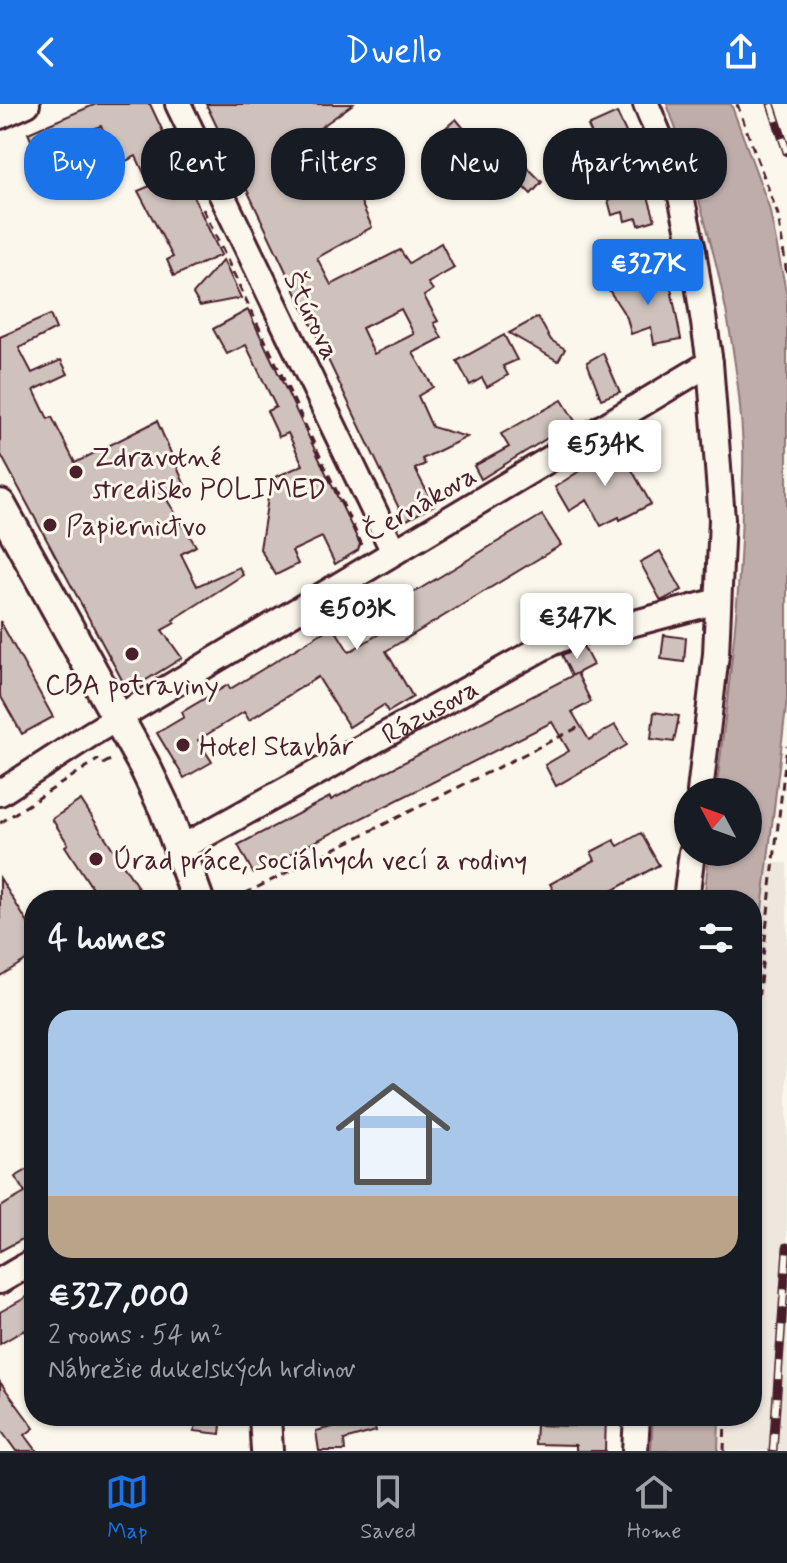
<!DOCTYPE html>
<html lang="en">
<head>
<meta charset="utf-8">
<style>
	body { margin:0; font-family:Mynerve,sans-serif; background:#242831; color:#f1f3f6; height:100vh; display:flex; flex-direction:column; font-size:30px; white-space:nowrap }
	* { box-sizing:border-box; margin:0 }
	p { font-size:26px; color:#9ea1a6 }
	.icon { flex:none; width:44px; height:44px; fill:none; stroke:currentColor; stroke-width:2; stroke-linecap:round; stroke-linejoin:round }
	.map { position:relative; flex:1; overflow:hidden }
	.sheet { position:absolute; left:24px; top:786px; width:738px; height:536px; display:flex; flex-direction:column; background:#171b24; border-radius:32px; box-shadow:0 2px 6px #0004 }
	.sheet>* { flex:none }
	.guide { position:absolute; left:24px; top:24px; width:740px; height:72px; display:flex; gap:16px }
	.needle { width:52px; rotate:311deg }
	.controls { position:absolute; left:674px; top:674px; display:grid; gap:16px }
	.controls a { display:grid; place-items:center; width:88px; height:88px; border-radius:50%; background:#171b24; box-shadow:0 2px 6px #0004; font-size:40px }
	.price { position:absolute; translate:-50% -68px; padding:0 18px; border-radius:8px; background:#fff; color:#222; font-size:26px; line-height:52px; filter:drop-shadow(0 2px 4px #0008) }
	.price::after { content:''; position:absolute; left:50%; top:48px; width:24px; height:18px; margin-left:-12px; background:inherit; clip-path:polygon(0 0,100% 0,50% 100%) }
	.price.selected { background:#1a73e8; color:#fff }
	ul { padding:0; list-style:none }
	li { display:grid; align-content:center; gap:16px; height:424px; padding:0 24px }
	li+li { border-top:2px solid #363941 }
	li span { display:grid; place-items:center; height:248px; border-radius:24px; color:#555 }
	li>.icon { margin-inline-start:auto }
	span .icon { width:144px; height:144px; fill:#fffc; stroke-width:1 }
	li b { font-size:34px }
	h2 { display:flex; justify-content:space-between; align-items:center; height:96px; padding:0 24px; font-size:34px }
	.tag { padding:0 28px; border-radius:32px; background:#171b24; box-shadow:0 2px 6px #0004; font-size:28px; line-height:72px }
	.tag.selected { background:#1a73e8; color:#fff }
	header { display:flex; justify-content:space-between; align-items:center; height:104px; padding:0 24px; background:#1a73e8; color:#fff; font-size:36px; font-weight:600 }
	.tab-bar { display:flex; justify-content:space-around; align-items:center; height:112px; border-top:2px solid #363941; background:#171b24; font-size:22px; color:#9ea1a6 }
	.tab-bar a { display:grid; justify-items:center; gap:4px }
	.tab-bar .selected { color:#1a73e8 }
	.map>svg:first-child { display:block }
</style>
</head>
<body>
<header><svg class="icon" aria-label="back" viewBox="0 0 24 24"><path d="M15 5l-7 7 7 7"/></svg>Dwello<svg class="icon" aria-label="share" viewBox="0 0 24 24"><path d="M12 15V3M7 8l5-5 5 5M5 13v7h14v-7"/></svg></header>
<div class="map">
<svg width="787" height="1347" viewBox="0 0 787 1347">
	<rect width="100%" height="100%" fill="#fbf7ec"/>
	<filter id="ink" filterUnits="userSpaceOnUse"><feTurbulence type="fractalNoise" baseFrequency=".0125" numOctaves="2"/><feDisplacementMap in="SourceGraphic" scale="16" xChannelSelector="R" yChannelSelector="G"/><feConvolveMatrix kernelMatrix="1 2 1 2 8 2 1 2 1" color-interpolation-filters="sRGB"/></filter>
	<g filter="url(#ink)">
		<path fill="#eee7de" d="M768,759H787V1347H718L719,1312H752V890Z"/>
		<g fill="#bfadaa" stroke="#907477" stroke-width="2">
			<path d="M667,0H731L769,103L787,192V595L752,890V796H704L709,748H748V688H716C728,593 740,499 742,404C742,384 744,363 743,343C737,225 708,110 667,0Z"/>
			<path d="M653,1312H719L718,1347H651Z"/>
		</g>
		<g fill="#cfc2bc" stroke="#4a1f2b" stroke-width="2" fill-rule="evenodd">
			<path d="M96,0H150L221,151L174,172L167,156L173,153L138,87L150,82L136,52L122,59L101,22L51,40L56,52L41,59L28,29Z"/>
			<path d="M206,0H353L313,29L339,75L360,63L370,79L356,87L372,123L317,154L331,181L400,146L409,159L441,139L454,164L428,179L433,186L424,192L438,217L434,219L442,234L413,249L433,283L418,292L432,323L467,333L422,355L425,360L415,365L434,401L405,417ZM401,205L414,230L374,250L362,224Z"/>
			<path d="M617,9L629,35L600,48L588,22Z"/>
			<path d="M456,15L470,32L456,44L442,27Z"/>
			<path d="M527,63L542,78L531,90L516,75Z"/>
			<path d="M644,79L655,116L639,121L637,114L625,117L623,108L612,111L608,96L618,93L616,87Z"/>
			<path d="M223,156L241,194L200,202L193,190Z"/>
			<path d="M628,169L635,180L669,174L681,235L654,240L651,223L631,230L627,214L607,183Z"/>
			<path d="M248,206L360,440L358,446L335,460L322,433L292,447L298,460L276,471L260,445L271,375L303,361L288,329L279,333L267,307L276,303L246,241L227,250L213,225Z"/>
			<path d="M50,211L56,225L19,244L32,269L61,256L68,270L34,286L48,315L52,313L75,359L157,317L187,386L167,396L196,442L181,450L197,482L239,463L243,471L173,516L175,519L162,526L182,554L128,587L0,349V233Z"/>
			<path d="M538,213L551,236L565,245L558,257L509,229Z"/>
			<path d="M504,231L517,256L503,262L508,271L487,283L482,274L470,281L457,257Z"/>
			<path d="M603,249L620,288L601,295L587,258Z"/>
			<path d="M562,296L575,317L481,375L474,362L509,343L501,330Z"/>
			<path d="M607,339L619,362L627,357L651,400L620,416L619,413L601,422L587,396L569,407L555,383L590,360L586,351Z"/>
			<path d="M542,411L561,441L386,547L413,593L388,608L384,601L349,623L318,573L249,616L244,608L198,636L212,658L184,674L157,629L184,613L182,608L228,581L230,585L333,522L349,548L384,527L375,512Z"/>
			<path d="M660,447L682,486L661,497L640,458Z"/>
			<path d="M0,517L53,613L22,630L0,591Z"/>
			<path d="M664,531L686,534L684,558L661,555Z"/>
			<path d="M583,542L593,561L572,572L562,551Z"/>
			<path d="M577,569L591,598L572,608L589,636L615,621L627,641L556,682L545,661L569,647L552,618L253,769L238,741L330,693L331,696Z"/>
			<path d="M654,608L679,612L674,638L651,635Z"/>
			<path d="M81,696L146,796H100L65,742L68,740L52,715Z"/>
			<path d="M641,729L659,761L595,796H559L550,780L595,756L591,748L614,736L618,742Z"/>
			<path d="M0,774L34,829V851L0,872Z"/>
			<path d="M34,1062V1129L0,1147V1103L25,1089L15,1073Z"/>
			<path d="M34,1189V1243L24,1226L0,1240V1208Z"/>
			<path d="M0,1278L34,1324L25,1331L37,1347H16L0,1325Z"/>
			<path d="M200,1312H222L220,1330L194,1327Z"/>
			<path d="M573,1312H606L605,1347H576V1341L535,1340L536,1321L573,1322Z"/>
			<path d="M372,1313L376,1327L344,1336L345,1347H319L316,1327Z"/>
		</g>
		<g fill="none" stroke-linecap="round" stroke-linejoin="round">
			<g stroke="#4a1f2b" stroke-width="30">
				<g id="minor">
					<path d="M178,0L394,448"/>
					<path d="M646,0L677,75L693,146L710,259L722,415L716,550L700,688"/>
					<path d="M0,12L27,0"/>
					<path d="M0,689L91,630L710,259"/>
					<path id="s1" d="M181,744L551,539L583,526L616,524L718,497"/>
					<path d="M686,796L692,748"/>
					<path d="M0,1177L34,1157"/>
					<path d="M635,1347L637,1312"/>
				</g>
			</g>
			<g stroke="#4a1f2b" stroke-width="36">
				<g id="major">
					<path d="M0,401L144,661L165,705L198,796"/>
					<path d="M265,1312L267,1347"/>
				</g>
			</g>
			<g stroke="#4a1f2b" stroke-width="3" stroke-dasharray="8 6" stroke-linecap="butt">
				<path d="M737,0L778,111L787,171"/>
				<path d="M203,105L362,441"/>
				<path d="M103,660L114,654"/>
				<path d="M0,719L99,655"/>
				<path d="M232,796L583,621"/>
				<path d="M752,949L787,642"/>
				<path d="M724,1347L725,1312"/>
			</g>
			<use href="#minor" stroke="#fbf7ec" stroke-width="24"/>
			<use href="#major" stroke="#fbf7ec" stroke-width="30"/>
			<g stroke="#4a1f2b" stroke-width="9">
				<g id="rail">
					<path d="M771,0L787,48"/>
					<path d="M773,1347L787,1143"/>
				</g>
			</g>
			<use href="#rail" stroke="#fbf7ec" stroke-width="6" stroke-dasharray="18" stroke-linecap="butt"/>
		</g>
	</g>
	<g fill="#4a1f2b" stroke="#fbf7ec" stroke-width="3">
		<circle cx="76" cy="368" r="8"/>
		<circle cx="50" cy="421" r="8"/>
		<circle cx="132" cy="550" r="8"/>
		<circle cx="183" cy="641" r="8"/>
		<circle cx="96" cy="755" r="8"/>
	</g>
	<g text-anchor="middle" stroke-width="6" stroke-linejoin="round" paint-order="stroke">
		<g font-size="28" fill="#4a1f2b" stroke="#fbf7ec">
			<text transform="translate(313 211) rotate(64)" y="10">Štúrova</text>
			<text transform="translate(419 399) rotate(-30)" y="10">Černákova</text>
			<text dy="10" stroke="none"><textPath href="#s1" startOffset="284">Rázusova</textPath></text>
		</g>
		<g font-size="28" fill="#4a1f2b" stroke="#fbf7ec" text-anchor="start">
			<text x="92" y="362">Zdravotné<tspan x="92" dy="32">stredisko POLIMED</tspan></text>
			<text x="66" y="431">Papiernictvo</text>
			<text x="132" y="590" text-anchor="middle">CBA potraviny</text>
			<text x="199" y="651">Hotel Stavbár</text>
			<text x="112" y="765">Úrad práce, sociálnych vecí a rodiny</text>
		</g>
	</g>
</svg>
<div class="controls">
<a><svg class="needle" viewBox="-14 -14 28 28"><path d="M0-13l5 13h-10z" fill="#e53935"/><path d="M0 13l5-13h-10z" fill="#9ea1a6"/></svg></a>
</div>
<b class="price selected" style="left:648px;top:203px">€327K</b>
<b class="price" style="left:605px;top:384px">€534K</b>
<b class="price" style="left:357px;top:548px">€503K</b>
<b class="price" style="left:577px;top:557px">€347K</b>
<div class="guide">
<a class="tag selected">Buy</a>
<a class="tag">Rent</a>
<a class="tag">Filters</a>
<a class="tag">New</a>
<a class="tag">Apartment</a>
</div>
<section class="sheet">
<h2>4 homes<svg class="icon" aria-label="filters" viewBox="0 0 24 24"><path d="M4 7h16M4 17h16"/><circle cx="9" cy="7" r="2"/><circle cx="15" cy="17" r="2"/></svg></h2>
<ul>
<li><span style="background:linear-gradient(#a9c7e8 75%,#b9a48a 0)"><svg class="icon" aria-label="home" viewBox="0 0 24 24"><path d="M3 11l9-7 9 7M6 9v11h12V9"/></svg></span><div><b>€327,000</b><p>2 rooms · 54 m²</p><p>Nábrežie dukelských hrdinov</p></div></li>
</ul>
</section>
</div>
<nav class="tab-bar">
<a class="selected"><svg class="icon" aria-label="map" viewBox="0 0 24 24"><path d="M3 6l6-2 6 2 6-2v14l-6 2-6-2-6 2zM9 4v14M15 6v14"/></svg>Map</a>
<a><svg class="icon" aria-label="saved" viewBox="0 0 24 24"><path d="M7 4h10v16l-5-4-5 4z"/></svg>Saved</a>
<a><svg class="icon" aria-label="home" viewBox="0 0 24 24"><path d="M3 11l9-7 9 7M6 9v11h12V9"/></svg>Home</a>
</nav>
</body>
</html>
